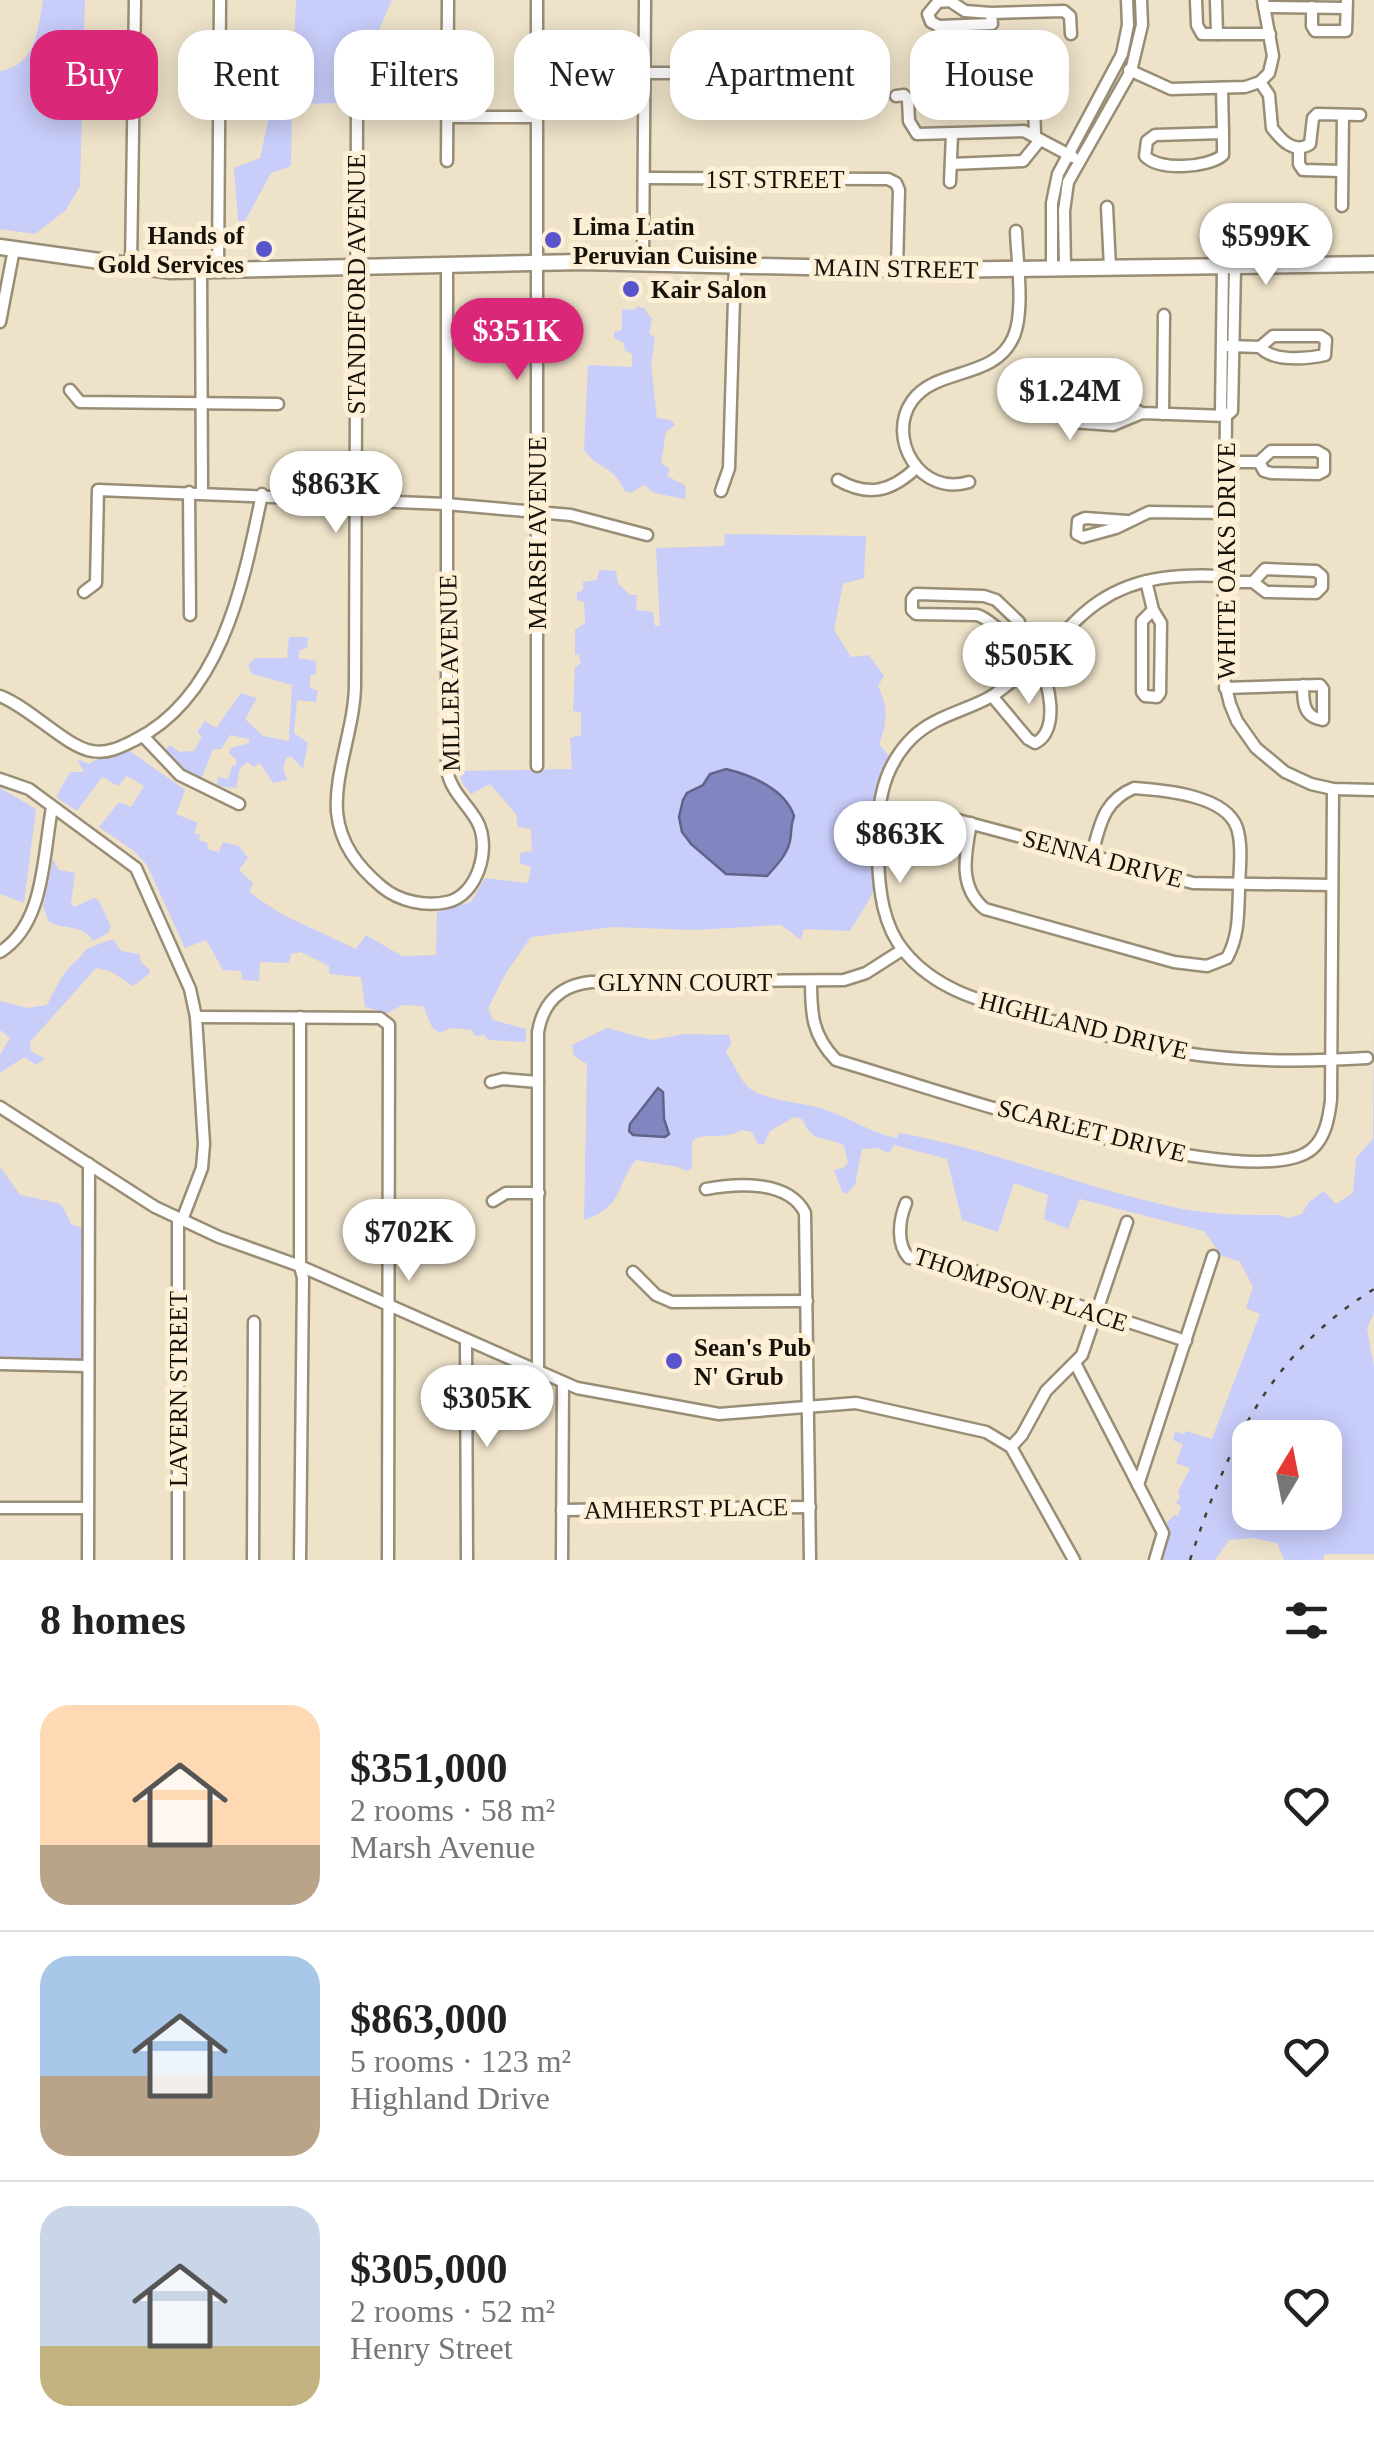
<!DOCTYPE html>
<html lang="en">
<head>
<meta charset="utf-8">
<style>
	body { margin:0; font-family:Georgia,serif; background:#f2f2f2; color:#222; height:100vh; display:flex; flex-direction:column; font-size:38px; white-space:nowrap }
	* { box-sizing:border-box; margin:0 }
	p { font-size:32px; color:#767676 }
	.icon { flex:none; width:55px; height:55px; fill:none; stroke:currentColor; stroke-width:2; stroke-linecap:round; stroke-linejoin:round }
	.map { position:relative; height:1560px; overflow:hidden }
	.side { display:flex; flex-direction:column; background:#fff; flex:1 }
	.side>* { flex:none }
	.hud { position:absolute; left:30px; top:30px; width:1315px; height:90px; display:flex; gap:20px }
	.needle { width:65px; rotate:10deg }
	.controls { position:absolute; left:1232px; top:1420px; display:grid; gap:20px }
	.controls a { display:grid; place-items:center; width:110px; height:110px; border-radius:20px; background:#fff; box-shadow:0 5px 25px #0003; font-size:50px }
	.price { position:absolute; translate:-50% -85px; padding:0 22px; border-radius:35px; background:#fff; color:#222; font-size:32px; line-height:65px; filter:drop-shadow(0 2px 5px #0008) }
	.price::after { content:''; position:absolute; left:50%; top:60px; width:30px; height:22px; margin-left:-15px; background:inherit; clip-path:polygon(0 0,100% 0,50% 100%) }
	.price.selected { background:#db2777; color:#fff }
	ul { padding:0; list-style:none }
	li { display:flex; align-items:center; gap:30px; height:250px; padding:0 40px }
	li+li { border-top:2px solid #e0e0e0 }
	li span { display:grid; place-items:center; flex:none; width:280px; height:200px; border-radius:30px; color:#555 }
	li>.icon { margin-inline-start:auto }
	span .icon { width:120px; height:120px; fill:#fffc; stroke-width:1 }
	li b { font-size:42px }
	h2 { display:flex; justify-content:space-between; align-items:center; height:120px; padding:0 40px; font-size:42px }
	.chip { padding:0 35px; border-radius:30px; background:#fff; box-shadow:0 5px 25px #0003; font-size:35px; line-height:90px }
	.chip.selected { background:#db2777; color:#fff }
	.map>svg:first-child { display:block }
</style>
</head>
<body>
<div class="map">
<svg width="1374" height="1560" viewBox="0 0 1374 1560">
	<rect width="100%" height="100%" fill="#eee2c9"/>
	<g fill="#c8cdfa" fill-rule="evenodd">
		<path d="M43,0H85L80,186L66,210L35,234L0,229V71C36,66 38,29 43,0Z"/>
		<path d="M296,0H392L374,41L394,69L435,78L434,94L408,112L396,102L292,104L291,166L271,173L239,232L234,168L260,158L268,122L262,90L292,87Z"/>
		<path d="M637,307L644,308L652,319L649,333L655,338L651,365L657,418L671,420L675,425L666,432L661,463L670,469L667,476L686,486L685,499L654,493L644,485L630,493L624,490C611,463 602,473 584,450L588,365L632,367V354L625,350L624,343L614,338V332L622,330V309L634,310Z"/>
		<path d="M725,534L866,536L864,578L843,584L834,630L851,657L869,655L884,676L878,686C888,708 888,721 879,744L894,762C873,802 886,832 879,873C875,894 861,913 850,931L804,929L801,940L781,925L694,930L613,927L531,937L506,973L488,1008L493,1020L526,1029V1042L488,1040L485,1035L475,1036L472,1030L451,1028L439,1033L432,1027L423,1006L402,1005L388,1013L365,1007L361,977L329,974V966L301,952L291,954L289,963L260,962L259,981L242,980L241,971L223,970L206,940L185,948L147,865L134,851L99,827L119,802L131,807L144,786L127,776L118,786L102,777L77,811L56,797L70,772H84L77,759L89,764L99,758L130,751L185,790L176,814L198,823L194,833L200,835L199,840L208,843L207,849L219,852L223,842L239,846L248,858L239,870L253,883L249,892L281,914L356,949L366,935L402,956L436,955L437,912L471,902L485,878L528,883L531,867L520,863V853L532,851L531,829L518,827L516,814L490,784L471,794L462,783L459,771L572,769L570,738L581,735V712L573,711L575,667L581,663L579,655L575,654V630L585,623L584,602L577,600V593L583,590V582L597,580L599,570L616,571L618,583L630,595H637L636,610L653,612L655,626H660L656,548L724,546Z"/>
		<path d="M289,637H308L307,648L300,650L298,658L316,661V674L310,675V688L318,691L316,702L297,700L294,733L308,743L303,769L292,757H287L283,768L287,780L273,783L260,763L253,767L248,762L240,768L236,788L217,786L218,777L228,779L232,766H235L237,760L229,753L231,748L249,743V739L230,735L221,749H213L201,780L183,771L162,753L170,745L179,752L194,751L202,736L197,732L205,721L216,728L241,693L257,698L245,719L263,736L289,741L292,685L252,674L248,665L255,658H287Z"/>
		<path d="M0,788L36,809L24,903L0,894Z"/>
		<path d="M53,859L59,870L75,873L71,904L74,907L94,898L99,901L111,927L108,933L93,941C84,924 64,930 49,922L43,907Z"/>
		<path d="M110,940H114L121,951L139,954L141,962L150,970L149,974L133,986L110,971L96,968L30,1042L31,1051L44,1058L37,1065L24,1057L0,1073V1055L10,1038L0,1030V1001L27,1008L47,1005C53,993 60,978 69,968C77,959 81,958 86,949Z"/>
		<path d="M1374,1022V1313L1367,1329L1374,1367V1554H1325L1323,1560H1284L1277,1543L1253,1538L1229,1540L1215,1560H1155L1161,1528L1174,1515L1178,1516L1181,1506L1176,1503L1180,1497L1178,1492L1190,1468L1176,1463L1183,1444L1173,1440L1175,1432L1184,1434L1186,1431L1212,1439L1260,1314L1246,1308L1253,1287L1240,1262L1221,1255L1204,1231L1080,1199L1068,1229L1044,1219L1048,1195L1014,1183L998,1232L962,1220L947,1159L894,1145L889,1153L878,1148L862,1149L855,1185L846,1194L842,1191L834,1170L843,1168L848,1163L844,1146C825,1134 814,1146 802,1119L794,1117L770,1131L764,1144H758L752,1132L742,1130C723,1141 706,1131 692,1141V1168L687,1171L678,1167L636,1160C615,1185 625,1206 584,1220L587,1064L574,1056L572,1045L607,1028L652,1040L685,1034L729,1035L731,1043L726,1052C733,1063 739,1077 747,1086C762,1101 803,1102 823,1109C846,1116 874,1134 897,1138L899,1133C992,1149 1080,1187 1173,1207C1208,1215 1244,1215 1280,1215L1289,1218L1302,1214L1309,1202L1324,1191L1336,1204L1353,1193L1356,1158L1373,1139ZM1250,1438H1325V1512H1250Z"/>
		<path d="M0,1167L20,1195L58,1203L63,1207L71,1224L89,1230L88,1366L0,1364Z"/>
	</g>
	<g fill="#8186c0" stroke="#616389" stroke-width="2.5">
		<path d="M726,769C751,775 785,789 794,816C790,826 792,831 790,841C787,855 776,866 767,876L726,874L691,844L682,832L679,817L683,800L687,793L703,785L710,774Z"/>
		<path d="M658,1088L663,1092L664,1119L669,1134L665,1137L633,1135L629,1131L630,1124Z"/>
	</g>
	<g fill="none" stroke-linecap="round" stroke-linejoin="round">
		<g stroke="#998d76" stroke-width="15">
			<g id="minor">
				<path d="M1196,0L1197,25L1202,34H1270"/>
				<path d="M1216,0L1217,34"/>
				<path d="M1264,7L1346,8"/>
				<path d="M1312,7V26L1315,31H1346L1347,0"/>
				<path d="M991,13L992,24L939,26L931,22L928,14L938,2L950,1L965,11L991,13L1064,11L1070,16L1071,34"/>
				<path d="M1129,70L1171,89L1245,87L1260,82L1269,73L1273,56L1263,0"/>
				<path d="M645,73H851"/>
				<path d="M1260,82L1269,95L1272,128C1282,141 1294,154 1310,144L1313,118L1317,114L1360,115"/>
				<path d="M1222,88L1223,133L1155,135L1147,141L1145,156C1159,171 1208,168 1223,155V133"/>
				<path d="M896,96L904,95L908,99L909,121L917,134L1024,131L1073,157"/>
				<path d="M1004,105L1034,104L1035,134"/>
				<path d="M357,108C357,300 356,492 355,684C355,726 334,773 337,812C340,844 358,867 382,887C399,901 425,907 447,902C477,896 492,848 477,821C466,802 451,792 447,770V265"/>
				<path d="M447,117H537"/>
				<path d="M1299,149V164L1303,170L1342,171"/>
				<path d="M447,161L448,0"/>
				<path d="M951,164L1023,161L1040,140"/>
				<path d="M645,178L888,179L896,183L899,190L897,268"/>
				<path d="M950,182L952,134"/>
				<path d="M1342,206L1343,115"/>
				<path d="M1107,207L1110,267"/>
				<path d="M643,263L645,0"/>
				<path d="M131,266L135,0"/>
				<path d="M1065,267L1064,211L1068,182L1131,71L1142,25L1141,0"/>
				<path d="M1223,267L1221,410L1226,416L1232,411L1235,267"/>
				<path d="M1052,268V203L1058,174L1122,54L1128,25L1127,0"/>
				<path d="M201,270L202,492"/>
				<path d="M218,270L220,0"/>
				<path d="M0,322L14,249"/>
				<path d="M1228,346L1260,347L1273,336H1320L1326,340L1325,355C1307,359 1273,362 1260,347"/>
				<path d="M70,390L80,402L278,404"/>
				<path d="M1142,413L1123,404L1078,403L1071,407V422L1113,425L1142,413L1226,416L1223,675L1230,704L1237,721L1256,748L1285,772L1311,784L1333,789L1374,790"/>
				<path d="M1163,414L1164,315"/>
				<path d="M1226,462H1259L1271,451H1317L1324,455V471L1318,474L1271,473L1264,471L1259,462"/>
				<path d="M838,480C868,497 891,492 916,468"/>
				<path d="M969,482C920,497 886,438 912,401C936,367 994,380 1013,338C1025,313 1017,260 1016,231"/>
				<path d="M721,491L729,468L735,265"/>
				<path d="M189,492L190,615"/>
				<path d="M1127,521L1085,518L1078,521L1077,534L1083,537L1116,528L1149,512L1225,513"/>
				<path d="M1224,576C1181,574 1137,576 1100,601C1071,620 1050,652 1022,673C1012,681 1003,689 992,696C966,711 934,716 912,738C878,772 877,813 878,858C879,890 883,926 904,951C938,993 989,1003 1038,1017C1084,1030 1131,1043 1178,1052C1239,1062 1305,1062 1367,1058"/>
				<path d="M1146,581L1153,610L1142,621V692L1145,696L1157,697L1160,693L1161,623L1153,610"/>
				<path d="M1224,582H1253L1266,592L1316,593L1322,587V576L1316,571L1265,569L1253,582"/>
				<path d="M84,592L96,583L98,490L446,504L571,515L647,535"/>
				<path d="M1020,630L1013,635C1000,635 991,619 977,615L916,614L912,610V599L916,594L984,596L996,600L1019,622L1020,630L1043,654"/>
				<path d="M1225,688L1320,685L1323,689V720C1303,717 1303,702 1303,685"/>
				<path d="M0,696C31,708 66,747 92,751C108,754 121,747 135,740C223,696 244,580 262,494"/>
				<path d="M992,696L1028,739L1035,743C1060,731 1050,681 1037,662"/>
				<path d="M143,736L180,775L239,804"/>
				<path d="M537,766V0"/>
				<path d="M0,779L29,789L136,868L190,989L196,1017L204,1144L202,1168L182,1220"/>
				<path d="M877,821L954,819L1193,883L1331,885"/>
				<path d="M971,823C965,855 958,887 985,909L1174,962L1207,966L1227,958C1239,936 1238,915 1239,890C1239,872 1243,846 1237,828C1226,795 1163,790 1134,788C1103,801 1100,825 1092,854"/>
				<path d="M0,952C45,924 43,855 52,808"/>
				<path d="M811,981C811,1014 812,1035 836,1060C916,1083 1252,1200 1312,1149C1326,1137 1329,1116 1331,1100L1333,789"/>
				<path d="M196,1017L380,1018L389,1025L388,1560"/>
				<path d="M300,1017V1266L303,1278L300,1560"/>
				<path d="M491,1082L503,1079L538,1082"/>
				<path d="M0,1107L155,1207L219,1237L300,1266L577,1388L719,1414L856,1403L986,1432L1011,1447L1074,1560"/>
				<path d="M706,1189C737,1183 789,1180 805,1213L810,1560"/>
				<path d="M493,1201L506,1193H539"/>
				<path d="M906,1203C899,1220 896,1244 909,1258L947,1262L1186,1341"/>
				<path d="M178,1218V1560"/>
				<path d="M633,1272L656,1295L672,1302L807,1301"/>
				<path d="M466,1340L467,1560"/>
				<path d="M1075,1363L1163,1533L1155,1560"/>
				<path d="M0,1364L88,1366"/>
				<path d="M538,1371V1032C543,1002 561,985 591,982L844,980L866,973L902,950"/>
				<path d="M1011,1447L1022,1435L1046,1391L1082,1355L1127,1222"/>
				<path d="M1138,1485L1213,1256"/>
				<path d="M0,1508H87"/>
				<path d="M562,1510L810,1507"/>
				<path d="M88,1560L89,1164"/>
				<path d="M253,1560L254,1322"/>
				<path d="M562,1560L563,1383"/>
			</g>
		</g>
		<g stroke="#998d76" stroke-width="19">
			<path id="major" d="M0,247L171,271L581,262L935,270L1374,264"/>
		</g>
		<use href="#minor" stroke="#fff" stroke-width="10"/>
		<use href="#major" stroke="#fff" stroke-width="14"/>
		<path stroke="#453f32" stroke-width="2.5" stroke-dasharray="5 10" stroke-linecap="butt" d="M1190,1560C1228,1446 1268,1355 1374,1289"/>
	</g>
	<g fill="#5954cb" stroke="#fcefd6" stroke-width="4">
		<circle cx="553" cy="240" r="10"/>
		<circle cx="264" cy="249" r="10"/>
		<circle cx="631" cy="289" r="10"/>
		<circle cx="674" cy="1361" r="10"/>
	</g>
	<g text-anchor="middle" stroke-width="10" stroke-linejoin="round" paint-order="stroke">
		<g font-size="25" fill="#161209" stroke="#fcefd6">
			<text x="775" y="188">1ST STREET</text>
			<text transform="translate(896 268) rotate(1)" y="9">MAIN STREET</text>
			<text transform="translate(356 284) rotate(-90)" y="9">STANDIFORD AVENUE</text>
			<text transform="translate(537 533) rotate(-90)" y="9">MARSH AVENUE</text>
			<text transform="translate(1226 561) rotate(-90)" y="9">WHITE OAKS DRIVE</text>
			<text transform="translate(449 673) rotate(-91)" y="9">MILLER AVENUE</text>
			<text transform="translate(1103 858) rotate(15)" y="9">SENNA DRIVE</text>
			<text x="685" y="991">GLYNN COURT</text>
			<text transform="translate(1084 1025) rotate(14)" y="9">HIGHLAND DRIVE</text>
			<text transform="translate(1092 1130) rotate(14)" y="9">SCARLET DRIVE</text>
			<text transform="translate(1021 1289) rotate(18)" y="9">THOMPSON PLACE</text>
			<text transform="translate(178 1389) rotate(-90)" y="9">LAVERN STREET</text>
			<text transform="translate(686 1508) rotate(-1)" y="9">AMHERST PLACE</text>
		</g>
		<g font-size="25" font-weight="bold" fill="#161209" stroke="#fcefd6" text-anchor="start">
			<text x="573" y="235">Lima Latin<tspan x="573" dy="29">Peruvian Cuisine</tspan></text>
			<text x="244" y="244" text-anchor="end">Hands of<tspan x="244" dy="29">Gold Services</tspan></text>
			<text x="651" y="298">Kair Salon</text>
			<text x="694" y="1356">Sean's Pub<tspan x="694" dy="29">N' Grub</tspan></text>
		</g>
	</g>
</svg>
<div class="controls">
<a><svg class="needle" viewBox="-14 -14 28 28"><path d="M0-13l5 13h-10z" fill="#e53935"/><path d="M0 13l5-13h-10z" fill="#767676"/></svg></a>
</div>
<b class="price" style="left:1266px;top:288px">$599K</b>
<b class="price selected" style="left:517px;top:383px">$351K</b>
<b class="price" style="left:1070px;top:443px">$1.24M</b>
<b class="price" style="left:336px;top:536px">$863K</b>
<b class="price" style="left:1029px;top:707px">$505K</b>
<b class="price" style="left:900px;top:886px">$863K</b>
<b class="price" style="left:409px;top:1284px">$702K</b>
<b class="price" style="left:487px;top:1450px">$305K</b>
<div class="hud">
<a class="chip selected">Buy</a>
<a class="chip">Rent</a>
<a class="chip">Filters</a>
<a class="chip">New</a>
<a class="chip">Apartment</a>
<a class="chip">House</a>
</div>
</div>
<section class="side">
<h2>8 homes<svg class="icon" aria-label="filters" viewBox="0 0 24 24"><path d="M4 7h16M4 17h16"/><circle cx="9" cy="7" r="2"/><circle cx="15" cy="17" r="2"/></svg></h2>
<ul>
<li><span style="background:linear-gradient(#ffd9b3 70%,#b9a48a 0)"><svg class="icon" aria-label="home" viewBox="0 0 24 24"><path d="M3 11l9-7 9 7M6 9v11h12V9"/></svg></span><div><b>$351,000</b><p>2 rooms · 58 m²</p><p>Marsh Avenue</p></div><svg class="icon" aria-label="heart" viewBox="0 0 24 24"><path d="M12 20l-8-8c-3-5 5-10 8-4 3-6 11-1 8 4z"/></svg></li>
<li><span style="background:linear-gradient(#a9c7e8 60%,#b9a48a 0)"><svg class="icon" aria-label="home" viewBox="0 0 24 24"><path d="M3 11l9-7 9 7M6 9v11h12V9"/></svg></span><div><b>$863,000</b><p>5 rooms · 123 m²</p><p>Highland Drive</p></div><svg class="icon" aria-label="heart" viewBox="0 0 24 24"><path d="M12 20l-8-8c-3-5 5-10 8-4 3-6 11-1 8 4z"/></svg></li>
<li><span style="background:linear-gradient(#c9d6e8 70%,#c2b280 0)"><svg class="icon" aria-label="home" viewBox="0 0 24 24"><path d="M3 11l9-7 9 7M6 9v11h12V9"/></svg></span><div><b>$305,000</b><p>2 rooms · 52 m²</p><p>Henry Street</p></div><svg class="icon" aria-label="heart" viewBox="0 0 24 24"><path d="M12 20l-8-8c-3-5 5-10 8-4 3-6 11-1 8 4z"/></svg></li>
</ul>
</section>
</body>
</html>
